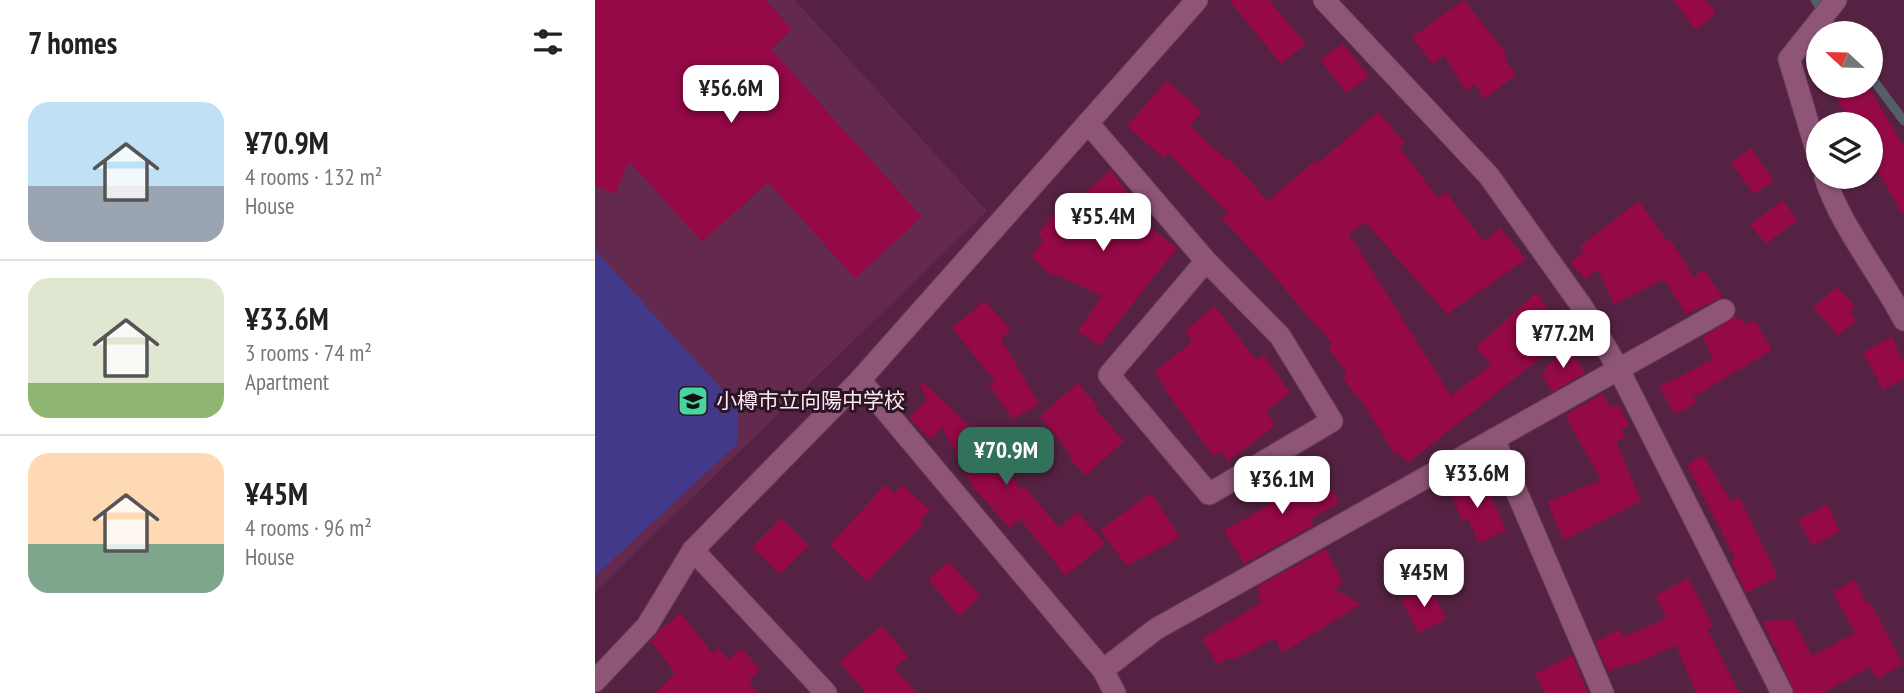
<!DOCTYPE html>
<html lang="en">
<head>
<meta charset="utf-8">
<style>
	body { margin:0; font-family:"PT Sans Narrow","Noto Sans JP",sans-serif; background:#f2f2f2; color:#222; height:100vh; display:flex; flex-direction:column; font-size:26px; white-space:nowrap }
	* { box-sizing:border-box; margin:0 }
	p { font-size:23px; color:#767676 }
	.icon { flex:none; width:38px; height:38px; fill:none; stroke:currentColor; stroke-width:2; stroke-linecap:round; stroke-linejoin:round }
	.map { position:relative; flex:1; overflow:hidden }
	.panel { display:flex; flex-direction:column; background:#fff; width:595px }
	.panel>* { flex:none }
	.needle { width:46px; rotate:292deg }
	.controls { position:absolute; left:1211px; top:21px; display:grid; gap:14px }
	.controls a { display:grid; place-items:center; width:77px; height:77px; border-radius:50%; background:#fff; box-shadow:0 2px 5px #0004; font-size:35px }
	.price { position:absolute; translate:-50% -60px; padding:0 16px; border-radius:14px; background:#fff; color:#222; font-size:23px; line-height:46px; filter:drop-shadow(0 2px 4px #0008) }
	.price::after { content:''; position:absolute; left:50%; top:42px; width:21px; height:16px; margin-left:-10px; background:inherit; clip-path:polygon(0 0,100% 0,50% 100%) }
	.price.active { background:#33725a; color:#fff }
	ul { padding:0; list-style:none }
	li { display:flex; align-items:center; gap:21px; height:175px; padding:0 28px }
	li+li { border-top:2px solid #e0e0e0 }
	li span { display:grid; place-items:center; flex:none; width:196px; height:140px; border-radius:21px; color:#555 }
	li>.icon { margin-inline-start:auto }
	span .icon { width:84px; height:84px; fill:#fffc; stroke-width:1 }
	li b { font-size:30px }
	h2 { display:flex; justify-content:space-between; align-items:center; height:84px; padding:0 28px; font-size:30px }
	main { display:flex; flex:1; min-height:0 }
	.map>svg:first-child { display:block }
</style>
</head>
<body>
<main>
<section class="panel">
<h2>7 homes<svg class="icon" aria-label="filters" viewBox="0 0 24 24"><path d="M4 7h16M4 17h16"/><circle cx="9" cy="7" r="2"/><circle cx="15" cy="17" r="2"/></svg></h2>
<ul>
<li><span style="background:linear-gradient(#bfe0f5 60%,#9aa5b1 0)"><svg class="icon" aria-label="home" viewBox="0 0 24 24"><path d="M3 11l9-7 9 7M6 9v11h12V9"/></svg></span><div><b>¥70.9M</b><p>4 rooms · 132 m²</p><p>House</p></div></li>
<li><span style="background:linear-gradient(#dfe7d0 75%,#8fb573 0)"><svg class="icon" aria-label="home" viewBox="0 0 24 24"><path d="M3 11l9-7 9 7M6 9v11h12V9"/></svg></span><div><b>¥33.6M</b><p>3 rooms · 74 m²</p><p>Apartment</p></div></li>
<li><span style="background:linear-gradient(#ffd9b3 65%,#7fa58c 0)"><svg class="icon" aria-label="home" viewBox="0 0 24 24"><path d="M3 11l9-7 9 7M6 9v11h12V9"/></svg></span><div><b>¥45M</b><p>4 rooms · 96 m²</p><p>House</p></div></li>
</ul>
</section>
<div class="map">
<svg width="1309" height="693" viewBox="0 0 1309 693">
	<rect width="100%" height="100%" fill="#562243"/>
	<path fill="#64294f" d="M0,0H200L392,211L0,592Z"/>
	<path fill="#42398a" d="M0,250L143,407L142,444L0,576Z"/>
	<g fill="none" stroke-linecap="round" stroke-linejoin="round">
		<g stroke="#555f69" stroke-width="9">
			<path d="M1220,0L1242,33"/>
			<path d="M1276,77L1309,121"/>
		</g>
	</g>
	<g fill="#950947">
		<path d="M0,0H170L197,29L176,49L327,217L260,278L173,182L107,242L34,161L20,194L0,186Z"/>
		<path d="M634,0H674L711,44L686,64Z"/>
		<path d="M869,0L912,55L909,58L921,75L889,99L880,84L871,91L849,55L838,64L817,37Z"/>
		<path d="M1078,0H1110L1121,13L1101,30Z"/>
		<path d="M748,44L774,76L751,93L725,59Z"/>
		<path d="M572,81L607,112L595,126L632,160L634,158L673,201L721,160L723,163L783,112L810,143L804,147L843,198L851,192L889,242L905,228L931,259L852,314L770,222L754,234L856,396L896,365L881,347L941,293L960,318L956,322L968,340L813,463L803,452L800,455L763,395L761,397L748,377L752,373L733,347L737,343L709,312L666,260L626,218L633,213L573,153L569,158L532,126Z"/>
		<path d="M1234,86H1273L1309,147V217L1276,159V124H1256Z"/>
		<path d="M1156,148L1179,181L1159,194L1136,163Z"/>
		<path d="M516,170L537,200L528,207L582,248L504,346L483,331L507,296L460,274L458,277L436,257L449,239L443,234L459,213L462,216Z"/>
		<path d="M1188,200L1202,220L1171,244L1155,225Z"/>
		<path d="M1044,201L1073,242L1076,240L1098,277L1109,270L1128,297L1091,314L1069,279L1019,304L1003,270L990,279L976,263L989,251L985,246Z"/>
		<path d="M1242,287L1259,305L1255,312L1262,320L1243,335L1218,307Z"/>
		<path d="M390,301L416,330L406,339L444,404L417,419L394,384L400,381L357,328Z"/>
		<path d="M620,306L661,360L669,355L695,393L671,411L680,426L633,461L626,451L618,456L571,391L560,371L597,342L590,331Z"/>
		<path d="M1140,316L1143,320L1147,318L1150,325L1160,320L1177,350L1098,397L1102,403L1080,414L1064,387L1118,359L1108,337Z"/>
		<path d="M1297,337L1309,363V379L1288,390L1268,352Z"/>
		<path d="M971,344L990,373L957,392L947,374Z"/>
		<path d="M328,382L407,457L425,489L429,486L464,528L482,512L510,543L471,576L425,519L415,528L378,487L347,427L336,439L314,418L332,400L325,385Z"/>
		<path d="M483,383L503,407L500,409L529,441L491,475L474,458L476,455L445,416Z"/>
		<path d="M1007,394L1016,408L1023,404L1034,425L1026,430L1030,437L1021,442L1046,501L969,540L952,502L1006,480L970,415Z"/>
		<path d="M1108,455L1136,501L1144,497L1183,577L1151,593L1136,561L1140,559L1092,464Z"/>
		<path d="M694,462L712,480L725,473L744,502L716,519L719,525L649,564L629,530L654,517L696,490L688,465Z"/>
		<path d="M859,477L879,494L892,488L911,530L884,543L873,519L867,521L852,481Z"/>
		<path d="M290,485L300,493L307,485L335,510L325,520L328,524L272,582L235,545Z"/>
		<path d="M556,493L585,537L532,566L505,530Z"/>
		<path d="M1232,504L1245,531L1217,546L1203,520Z"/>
		<path d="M187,518L214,546L185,574L157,547Z"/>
		<path d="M731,549L748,583L739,589L766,604L687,653L680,638L639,660L637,657L622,664L607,639L667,602L662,595L666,593L662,587Z"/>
		<path d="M354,562L385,595L364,616L333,579Z"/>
		<path d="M1093,578L1118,626L1112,629L1144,693H1101L1081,645L1040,664L1037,663L1013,671L1000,642L1024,629L1028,637L1072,618L1060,596Z"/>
		<path d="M1260,580L1272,604L1275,602L1308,664L1282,679L1275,667L1227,693H1200L1168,621L1198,620L1217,656L1260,633L1238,592Z"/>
		<path d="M835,586L851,619L823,633L806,599Z"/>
		<path d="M86,613L117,653L124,648L133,660L147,649L165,669L154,681L162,693H61L80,673L56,641L65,630Z"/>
		<path d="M287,626L313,657L299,668L322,693H271L244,662Z"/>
		<path d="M977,655L993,693H950L940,674Z"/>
	</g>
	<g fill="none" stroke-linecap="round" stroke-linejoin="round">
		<g stroke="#6c425e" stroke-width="23">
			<g id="street">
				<path d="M729,0L894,176L988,308L1024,370L1187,693"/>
				<path d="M493,123L611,261L685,336L737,421L614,494L514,375L611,261"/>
				<path d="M1223,156L1194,59L1241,0"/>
				<path d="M1230,177C1244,224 1285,274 1309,320"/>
				<path d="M265,380L508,670L520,693"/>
				<path d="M899,439L1008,693"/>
				<path d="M98,550L231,693"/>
				<path d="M508,670L561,629L1129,310"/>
				<path d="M0,681L52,626L98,550L265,380L602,0"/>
			</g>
		</g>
		<use href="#street" stroke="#8e5577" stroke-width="21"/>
	</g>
	<defs>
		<g id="school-square" transform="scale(1.575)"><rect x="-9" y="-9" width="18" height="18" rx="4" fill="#47d49e" stroke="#2d1624"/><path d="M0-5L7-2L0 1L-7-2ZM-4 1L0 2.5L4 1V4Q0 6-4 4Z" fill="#111"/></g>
	</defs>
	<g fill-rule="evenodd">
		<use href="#school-square" x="98" y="401"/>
	</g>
	<g text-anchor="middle" stroke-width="6" stroke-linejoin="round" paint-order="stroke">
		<g font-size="21" fill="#fee9f4" stroke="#2d1624" text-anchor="start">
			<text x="121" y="408">小樽市立向陽中学校</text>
		</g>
	</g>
</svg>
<div class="controls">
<a><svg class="needle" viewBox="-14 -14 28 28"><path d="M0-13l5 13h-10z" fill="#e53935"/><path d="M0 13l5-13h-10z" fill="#767676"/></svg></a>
<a><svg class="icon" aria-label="layers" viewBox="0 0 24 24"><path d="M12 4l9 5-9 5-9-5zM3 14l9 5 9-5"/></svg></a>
</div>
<b class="price" style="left:136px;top:125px">¥56.6M</b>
<b class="price" style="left:508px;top:253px">¥55.4M</b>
<b class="price" style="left:968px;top:370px">¥77.2M</b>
<b class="price active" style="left:411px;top:487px">¥70.9M</b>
<b class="price" style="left:882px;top:510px">¥33.6M</b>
<b class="price" style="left:687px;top:516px">¥36.1M</b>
<b class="price" style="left:829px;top:609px">¥45M</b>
</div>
</main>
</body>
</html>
